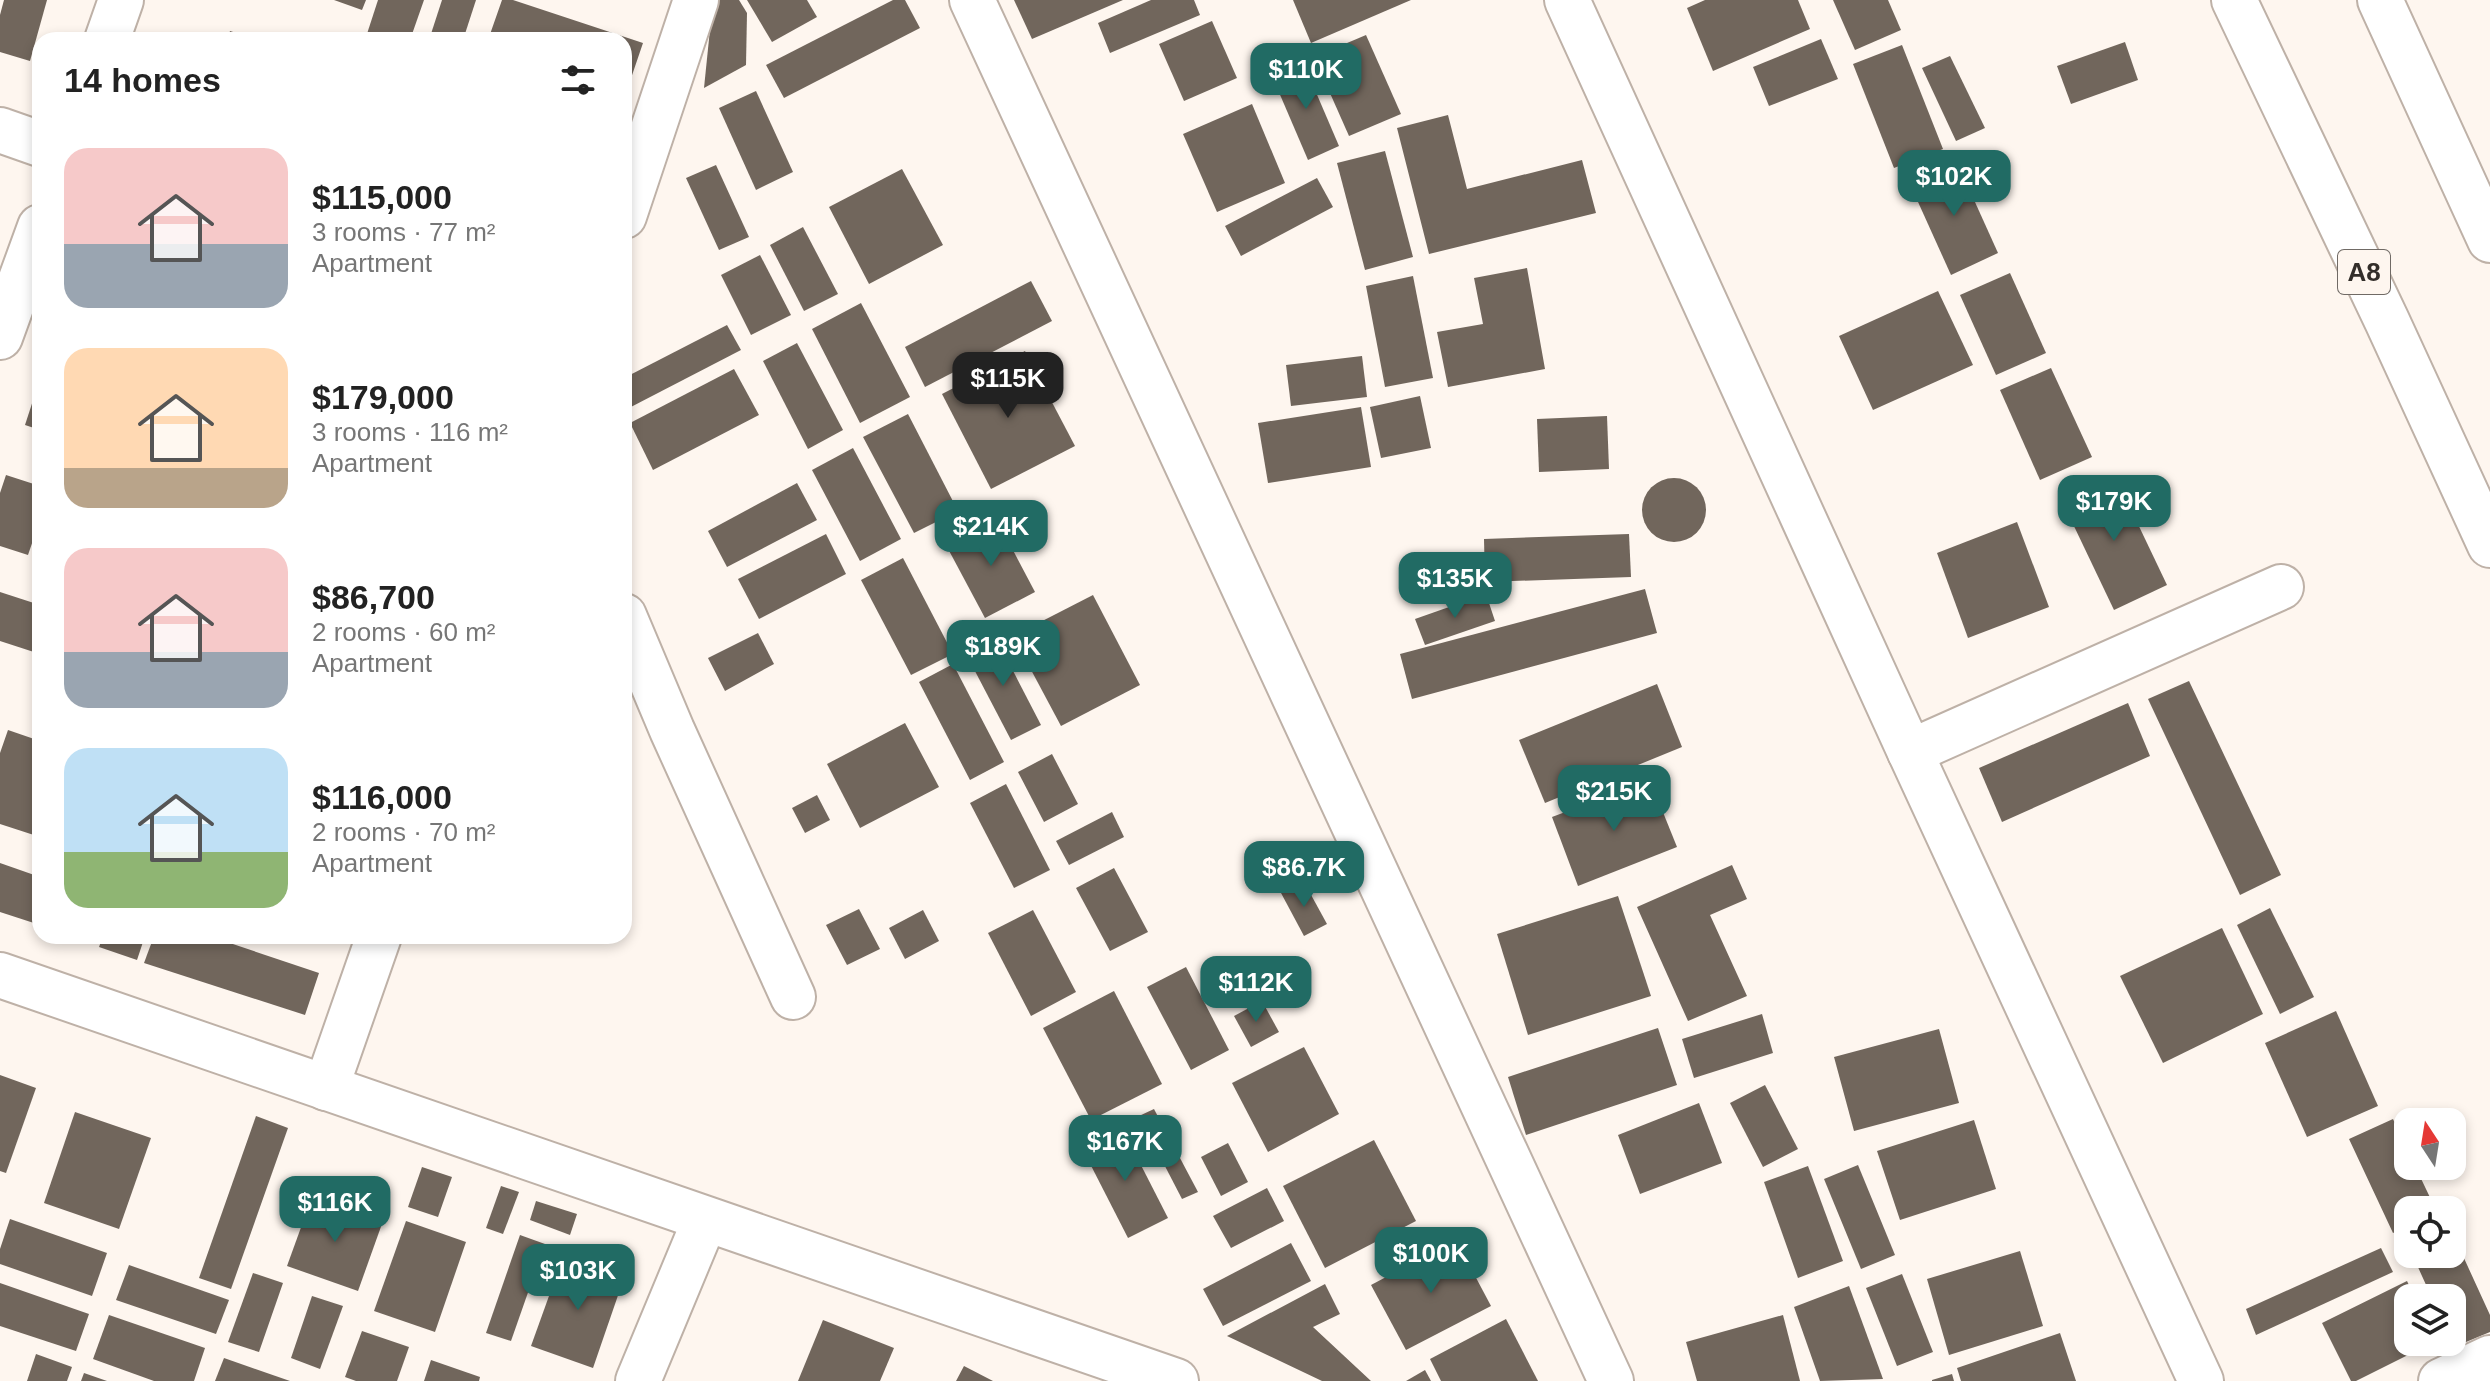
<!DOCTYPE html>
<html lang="en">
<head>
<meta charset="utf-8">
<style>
	body { margin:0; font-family:Helvetica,sans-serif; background:#f2f2f2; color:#222; height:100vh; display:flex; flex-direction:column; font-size:30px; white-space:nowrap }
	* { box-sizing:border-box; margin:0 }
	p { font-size:26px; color:#767676 }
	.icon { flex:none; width:44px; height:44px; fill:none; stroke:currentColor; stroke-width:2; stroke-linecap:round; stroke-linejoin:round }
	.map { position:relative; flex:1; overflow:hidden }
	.side { position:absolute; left:32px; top:32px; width:600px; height:912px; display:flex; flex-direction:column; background:#fff; border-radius:24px; box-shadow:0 4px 12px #0003 }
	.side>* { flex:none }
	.needle { width:52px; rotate:348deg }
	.buttons { position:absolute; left:2394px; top:1108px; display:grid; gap:16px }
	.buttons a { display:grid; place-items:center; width:72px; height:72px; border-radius:16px; background:#fff; box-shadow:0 4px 12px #0003; font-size:40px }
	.price { position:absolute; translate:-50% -68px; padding:0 18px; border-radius:16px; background:#216b64; color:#fff; font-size:26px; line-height:52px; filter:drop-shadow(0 2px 4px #0008) }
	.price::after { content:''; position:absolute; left:50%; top:48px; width:24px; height:18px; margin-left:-12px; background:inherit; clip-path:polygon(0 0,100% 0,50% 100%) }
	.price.on { background:#222; color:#fff }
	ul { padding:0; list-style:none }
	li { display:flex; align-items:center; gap:24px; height:200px; padding:0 32px }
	li span { display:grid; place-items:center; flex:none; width:224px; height:160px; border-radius:24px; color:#555 }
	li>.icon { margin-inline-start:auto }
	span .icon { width:96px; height:96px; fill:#fffc; stroke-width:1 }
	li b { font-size:34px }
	h2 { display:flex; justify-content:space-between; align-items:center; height:96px; padding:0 32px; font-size:34px }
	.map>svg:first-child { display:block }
</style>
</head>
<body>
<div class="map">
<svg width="2490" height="1381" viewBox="0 0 2490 1381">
	<rect width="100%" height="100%" fill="#fef6ef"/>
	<g fill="#71665c">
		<path d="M4,0H47L30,61L0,52V15Z"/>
		<path d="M334,0H366L362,10Z"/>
		<path d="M378,0H424L410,40H365Z"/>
		<path d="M442,0H476L463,40H429Z"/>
		<path d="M502,0H513L643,43L628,87L624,86V40H488Z"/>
		<path d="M713,0H739L747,13L746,65L704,88Z"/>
		<path d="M747,0H807L817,17L772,42Z"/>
		<path d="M893,0H905L920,28L784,98L766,65Z"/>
		<path d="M1014,0H1123L1032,39Z"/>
		<path d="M1151,0H1194L1200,15L1110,53L1098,23Z"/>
		<path d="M1293,0H1411L1311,43Z"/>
		<path d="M1705,0H1798L1810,29L1713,71L1687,8Z"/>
		<path d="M1833,0H1888L1901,30L1855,50Z"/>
		<path d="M1212,21L1237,78L1184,101L1159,44Z"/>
		<path d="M230,31L255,39V40H227Z"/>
		<path d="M1366,35L1401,114L1349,136L1314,57Z"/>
		<path d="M1821,39L1838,79L1769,106L1753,67Z"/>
		<path d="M2125,42L2138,80L2071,104L2057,66Z"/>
		<path d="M1902,45L1943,149L1894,168L1853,64Z"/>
		<path d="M1950,56L1985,128L1956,141L1922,68Z"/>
		<path d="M1303,62L1339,146L1308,160L1272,76Z"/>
		<path d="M756,91L793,172L756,190L719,108Z"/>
		<path d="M1252,104L1285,183L1217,212L1183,134Z"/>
		<path d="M1448,115L1467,189L1582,160L1596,213L1429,254L1397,128Z"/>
		<path d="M1385,151L1413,257L1365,270L1337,163Z"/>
		<path d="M1956,160L1998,253L1951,275L1909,182Z"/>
		<path d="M716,165L749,237L719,250L686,178Z"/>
		<path d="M902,169L943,245L869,284L829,207Z"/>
		<path d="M1317,178L1333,207L1241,256L1225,226Z"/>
		<path d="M803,227L838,294L804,311L770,245Z"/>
		<path d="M760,255L791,315L751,335L721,275Z"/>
		<path d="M1527,268L1545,369L1448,387L1437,332L1483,324L1474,278Z"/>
		<path d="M2010,273L2046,353L1996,375L1960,295Z"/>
		<path d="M1413,276L1433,378L1385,387L1366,286Z"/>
		<path d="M1031,281L1052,321L925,387L905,347Z"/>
		<path d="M1938,291L1973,365L1873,410L1839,336Z"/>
		<path d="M861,303L910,397L860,423L812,329Z"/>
		<path d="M727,325L741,350L627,409L624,404V378Z"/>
		<path d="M797,343L843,430L808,449L763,361Z"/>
		<path d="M1025,351L1075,446L991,489L942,394Z"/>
		<path d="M1362,356L1367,397L1291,406L1286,365Z"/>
		<path d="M2051,368L2092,457L2040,480L2000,390Z"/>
		<path d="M734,369L759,415L653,470L630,423Z"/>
		<path d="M39,382H40V430L25,425Z"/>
		<path d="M1420,396L1431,448L1381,458L1370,407Z"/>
		<path d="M1361,407L1371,467L1268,483L1258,423Z"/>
		<path d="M908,414L958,511L914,533L863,437Z"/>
		<path d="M1607,416L1609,469L1539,472L1537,419Z"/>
		<path d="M853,448L901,539L860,561L812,470Z"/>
		<path d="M6,475L40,486V520L28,555L0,546V493Z"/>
		<path d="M2115,476L2167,585L2114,610L2062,501Z"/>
		<circle cx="1674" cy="510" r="32"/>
		<path d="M797,483L817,520L727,567L708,531Z"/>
		<path d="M996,518L1035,592L985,618L946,545Z"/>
		<path d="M2017,522L2049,607L1968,638L1937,553Z"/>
		<path d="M826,534L846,574L759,619L738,579Z"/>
		<path d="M1629,534L1631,577L1485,582L1484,539Z"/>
		<path d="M903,558L953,654L911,675L861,580Z"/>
		<path d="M1645,589L1657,633L1412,699L1400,654Z"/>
		<path d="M0,592L40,605V654L0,641Z"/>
		<path d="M1486,594L1495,621L1425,645L1415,619Z"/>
		<path d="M1093,595L1140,685L1061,726L1013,636Z"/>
		<path d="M758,633L774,664L725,691L708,658Z"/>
		<path d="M995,636L1041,725L1011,740L965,652Z"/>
		<path d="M953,664L1004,762L970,780L919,682Z"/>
		<path d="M2189,681L2281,875L2240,895L2148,699Z"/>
		<path d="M1657,684L1682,747L1545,803L1519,740Z"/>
		<path d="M2128,703L2150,756L2002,822L1979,768Z"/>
		<path d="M905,723L939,787L860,828L827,764Z"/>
		<path d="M8,730L40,741V837L0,824V753Z"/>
		<path d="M1052,754L1078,804L1044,822L1018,772Z"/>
		<path d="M1650,780L1677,847L1578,886L1552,817Z"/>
		<path d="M1006,784L1050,870L1014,888L970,803Z"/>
		<path d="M817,795L830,820L805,833L792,808Z"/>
		<path d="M1112,812L1124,837L1069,865L1056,841Z"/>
		<path d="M0,863L40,877V925L0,912Z"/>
		<path d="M1732,865L1747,899L1710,915L1747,996L1688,1021L1637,907Z"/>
		<path d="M1114,868L1148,932L1110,951L1076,888Z"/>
		<path d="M1304,882L1327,924L1304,936L1281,893Z"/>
		<path d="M1618,896L1651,996L1528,1035L1497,934Z"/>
		<path d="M2270,908L2314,997L2280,1014L2237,925Z"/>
		<path d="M859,909L880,949L847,965L826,925Z"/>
		<path d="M923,910L939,941L905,959L889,928Z"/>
		<path d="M1033,910L1076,992L1031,1016L988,933Z"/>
		<path d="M2222,928L2263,1014L2163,1063L2120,976Z"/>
		<path d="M103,936H145L137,960L99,947Z"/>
		<path d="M154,936H209L319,973L305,1015L144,963Z"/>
		<path d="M1186,967L1229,1050L1191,1070L1147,987Z"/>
		<path d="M1114,991L1162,1084L1091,1120L1043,1028Z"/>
		<path d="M1262,1001L1279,1032L1251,1047L1234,1016Z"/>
		<path d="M2336,1011L2378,1106L2307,1137L2265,1043Z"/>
		<path d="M1762,1014L1773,1053L1694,1078L1682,1039Z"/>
		<path d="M1658,1028L1677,1085L1526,1135L1508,1077Z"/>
		<path d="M1939,1029L1959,1103L1854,1131L1834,1057Z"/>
		<path d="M1304,1047L1339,1114L1268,1152L1232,1083Z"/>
		<path d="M0,1075L36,1088L6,1173L0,1171Z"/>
		<path d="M1765,1085L1798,1149L1763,1167L1730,1103Z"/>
		<path d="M1699,1103L1722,1163L1640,1194L1618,1135Z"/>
		<path d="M1154,1109L1198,1192L1182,1199L1139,1116Z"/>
		<path d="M75,1112L151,1138L119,1229L44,1203Z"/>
		<path d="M256,1116L288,1128L231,1289L199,1278Z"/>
		<path d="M2393,1119L2408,1151V1166H2415L2436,1210H2408V1226L2393,1233L2349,1139Z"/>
		<path d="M1974,1120L1996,1189L1900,1220L1877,1151Z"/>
		<path d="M1122,1128L1168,1218L1128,1238L1082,1148Z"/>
		<path d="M1374,1140L1416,1221L1325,1268L1283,1186Z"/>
		<path d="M1228,1143L1248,1182L1221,1196L1201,1157Z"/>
		<path d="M1858,1165L1895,1255L1861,1269L1824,1179Z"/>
		<path d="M1808,1166L1843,1261L1798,1278L1764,1182Z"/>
		<path d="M422,1167L452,1177L438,1217L408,1207Z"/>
		<path d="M501,1186L519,1192L503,1234L486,1228Z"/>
		<path d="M1267,1188L1284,1221L1231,1248L1213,1216Z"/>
		<path d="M312,1197L383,1221L358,1291L287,1266Z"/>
		<path d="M536,1201L577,1214L570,1235L530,1220Z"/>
		<path d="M10,1219L107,1253L92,1296L0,1264V1249Z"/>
		<path d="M406,1221L466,1242L435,1332L374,1311Z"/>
		<path d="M2452,1232L2490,1315V1332L2454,1347L2452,1343V1298H2432L2412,1254H2452Z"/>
		<path d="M520,1235L545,1244L511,1341L486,1333Z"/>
		<path d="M1456,1240L1491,1306L1406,1350L1371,1285Z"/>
		<path d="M1291,1243L1311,1281L1223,1326L1203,1289Z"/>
		<path d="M2381,1248L2393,1272L2256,1335L2246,1309Z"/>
		<path d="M2020,1251L2043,1326L1949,1355L1927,1279Z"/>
		<path d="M563,1257L624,1278L593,1368L531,1346Z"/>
		<path d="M129,1265L229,1300L216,1334L116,1300Z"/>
		<path d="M253,1273L283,1283L259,1352L228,1342Z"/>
		<path d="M1902,1274L1933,1352L1897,1366L1866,1288Z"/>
		<path d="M2407,1281L2415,1298H2408V1342H2434L2356,1381H2351L2322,1323Z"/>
		<path d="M0,1283L89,1314L76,1351L0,1326Z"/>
		<path d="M1325,1284L1340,1314L1313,1327L1371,1381H1322L1227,1336Z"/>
		<path d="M1849,1286L1883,1379L1820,1381L1794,1307Z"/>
		<path d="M312,1296L343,1306L320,1369L291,1358Z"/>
		<path d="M109,1315L205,1348L194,1381H154L93,1359Z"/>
		<path d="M1783,1315L1800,1381H1697L1686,1342Z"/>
		<path d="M1506,1319L1538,1381H1441L1430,1359Z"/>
		<path d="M823,1320L894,1348L880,1381H798Z"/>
		<path d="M362,1331L409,1347L397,1381H356L345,1377Z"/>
		<path d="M2060,1333L2076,1381H1961L1957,1368Z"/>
		<path d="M36,1354L72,1367L67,1381H27Z"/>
		<path d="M224,1358L290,1381H215Z"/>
		<path d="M431,1360L480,1377L479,1381H424Z"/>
		<path d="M964,1366L993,1381H956Z"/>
		<path d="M1425,1370L1431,1381H1406Z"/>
		<path d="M84,1373L107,1381H81Z"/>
		<path d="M1952,1374L1954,1381H1932V1380Z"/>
	</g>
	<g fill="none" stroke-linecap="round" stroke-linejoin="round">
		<g stroke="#beb1a7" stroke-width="48">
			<g id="street">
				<path d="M972,0L1611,1381"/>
				<path d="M1567,0L1910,752L2201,1381"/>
				<path d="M107,40L121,0"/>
				<path d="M0,130L40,144"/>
				<path d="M624,216L696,0"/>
				<path d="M0,337L40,227"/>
				<path d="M624,616L672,730L793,997"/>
				<path d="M1910,752L2281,587"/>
				<path d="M0,975L1176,1381"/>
				<path d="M326,1088L379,936"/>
				<path d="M638,1381L705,1220"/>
				<path d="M2441,1381L2490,1358"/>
			</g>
		</g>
		<g stroke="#beb1a7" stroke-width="48">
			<g id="highway">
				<path d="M2234,0L2387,321L2490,545"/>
				<path d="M2380,0L2490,240"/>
			</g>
		</g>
		<use href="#street" stroke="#fff" stroke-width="44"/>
		<use href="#highway" stroke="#fff" stroke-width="44"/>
	</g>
	<g text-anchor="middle" stroke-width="8" stroke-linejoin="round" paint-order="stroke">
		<rect fill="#fef6ef" stroke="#706a65" stroke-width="2" x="2338" y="250" width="52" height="44" rx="6"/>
		<g font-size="26" font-weight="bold" fill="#332e2a">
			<text x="2364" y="281">A8</text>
		</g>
	</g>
</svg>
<div class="buttons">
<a><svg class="needle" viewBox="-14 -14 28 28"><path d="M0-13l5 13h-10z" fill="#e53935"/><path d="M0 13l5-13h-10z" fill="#767676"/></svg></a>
<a><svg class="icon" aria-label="locate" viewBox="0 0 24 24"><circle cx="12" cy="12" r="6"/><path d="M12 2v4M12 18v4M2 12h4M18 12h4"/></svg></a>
<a><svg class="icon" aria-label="layers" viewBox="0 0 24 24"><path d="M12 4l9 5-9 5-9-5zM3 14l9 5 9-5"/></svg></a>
</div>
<b class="price" style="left:1306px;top:111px">$110K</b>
<b class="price" style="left:1954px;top:218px">$102K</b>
<b class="price on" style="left:1008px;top:420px">$115K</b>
<b class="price" style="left:2114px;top:543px">$179K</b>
<b class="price" style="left:991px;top:568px">$214K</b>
<b class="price" style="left:1455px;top:620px">$135K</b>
<b class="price" style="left:1003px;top:688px">$189K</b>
<b class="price" style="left:1614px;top:833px">$215K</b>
<b class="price" style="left:1304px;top:909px">$86.7K</b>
<b class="price" style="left:1256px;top:1024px">$112K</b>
<b class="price" style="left:1125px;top:1183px">$167K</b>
<b class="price" style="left:335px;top:1244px">$116K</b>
<b class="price" style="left:1431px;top:1295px">$100K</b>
<b class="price" style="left:578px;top:1312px">$103K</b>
<section class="side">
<h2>14 homes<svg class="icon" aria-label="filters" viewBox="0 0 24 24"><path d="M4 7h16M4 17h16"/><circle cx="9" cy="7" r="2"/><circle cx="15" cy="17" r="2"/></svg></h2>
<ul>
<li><span style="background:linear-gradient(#f6c9c9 60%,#9aa5b1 0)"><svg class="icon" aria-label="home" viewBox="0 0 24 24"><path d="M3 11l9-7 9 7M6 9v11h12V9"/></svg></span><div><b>$115,000</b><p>3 rooms · 77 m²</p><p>Apartment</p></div></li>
<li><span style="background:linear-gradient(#ffd9b3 75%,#b9a48a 0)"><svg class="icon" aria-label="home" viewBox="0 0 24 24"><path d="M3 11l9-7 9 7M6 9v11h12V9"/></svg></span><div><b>$179,000</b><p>3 rooms · 116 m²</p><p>Apartment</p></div></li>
<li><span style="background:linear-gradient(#f6c9c9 65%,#9aa5b1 0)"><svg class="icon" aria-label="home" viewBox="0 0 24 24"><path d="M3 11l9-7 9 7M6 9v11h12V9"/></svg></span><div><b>$86,700</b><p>2 rooms · 60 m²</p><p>Apartment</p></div></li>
<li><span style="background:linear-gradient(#bfe0f5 65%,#8fb573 0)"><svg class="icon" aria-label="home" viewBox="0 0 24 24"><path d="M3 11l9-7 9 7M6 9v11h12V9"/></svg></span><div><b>$116,000</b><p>2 rooms · 70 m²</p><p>Apartment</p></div></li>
</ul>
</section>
</div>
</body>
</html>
